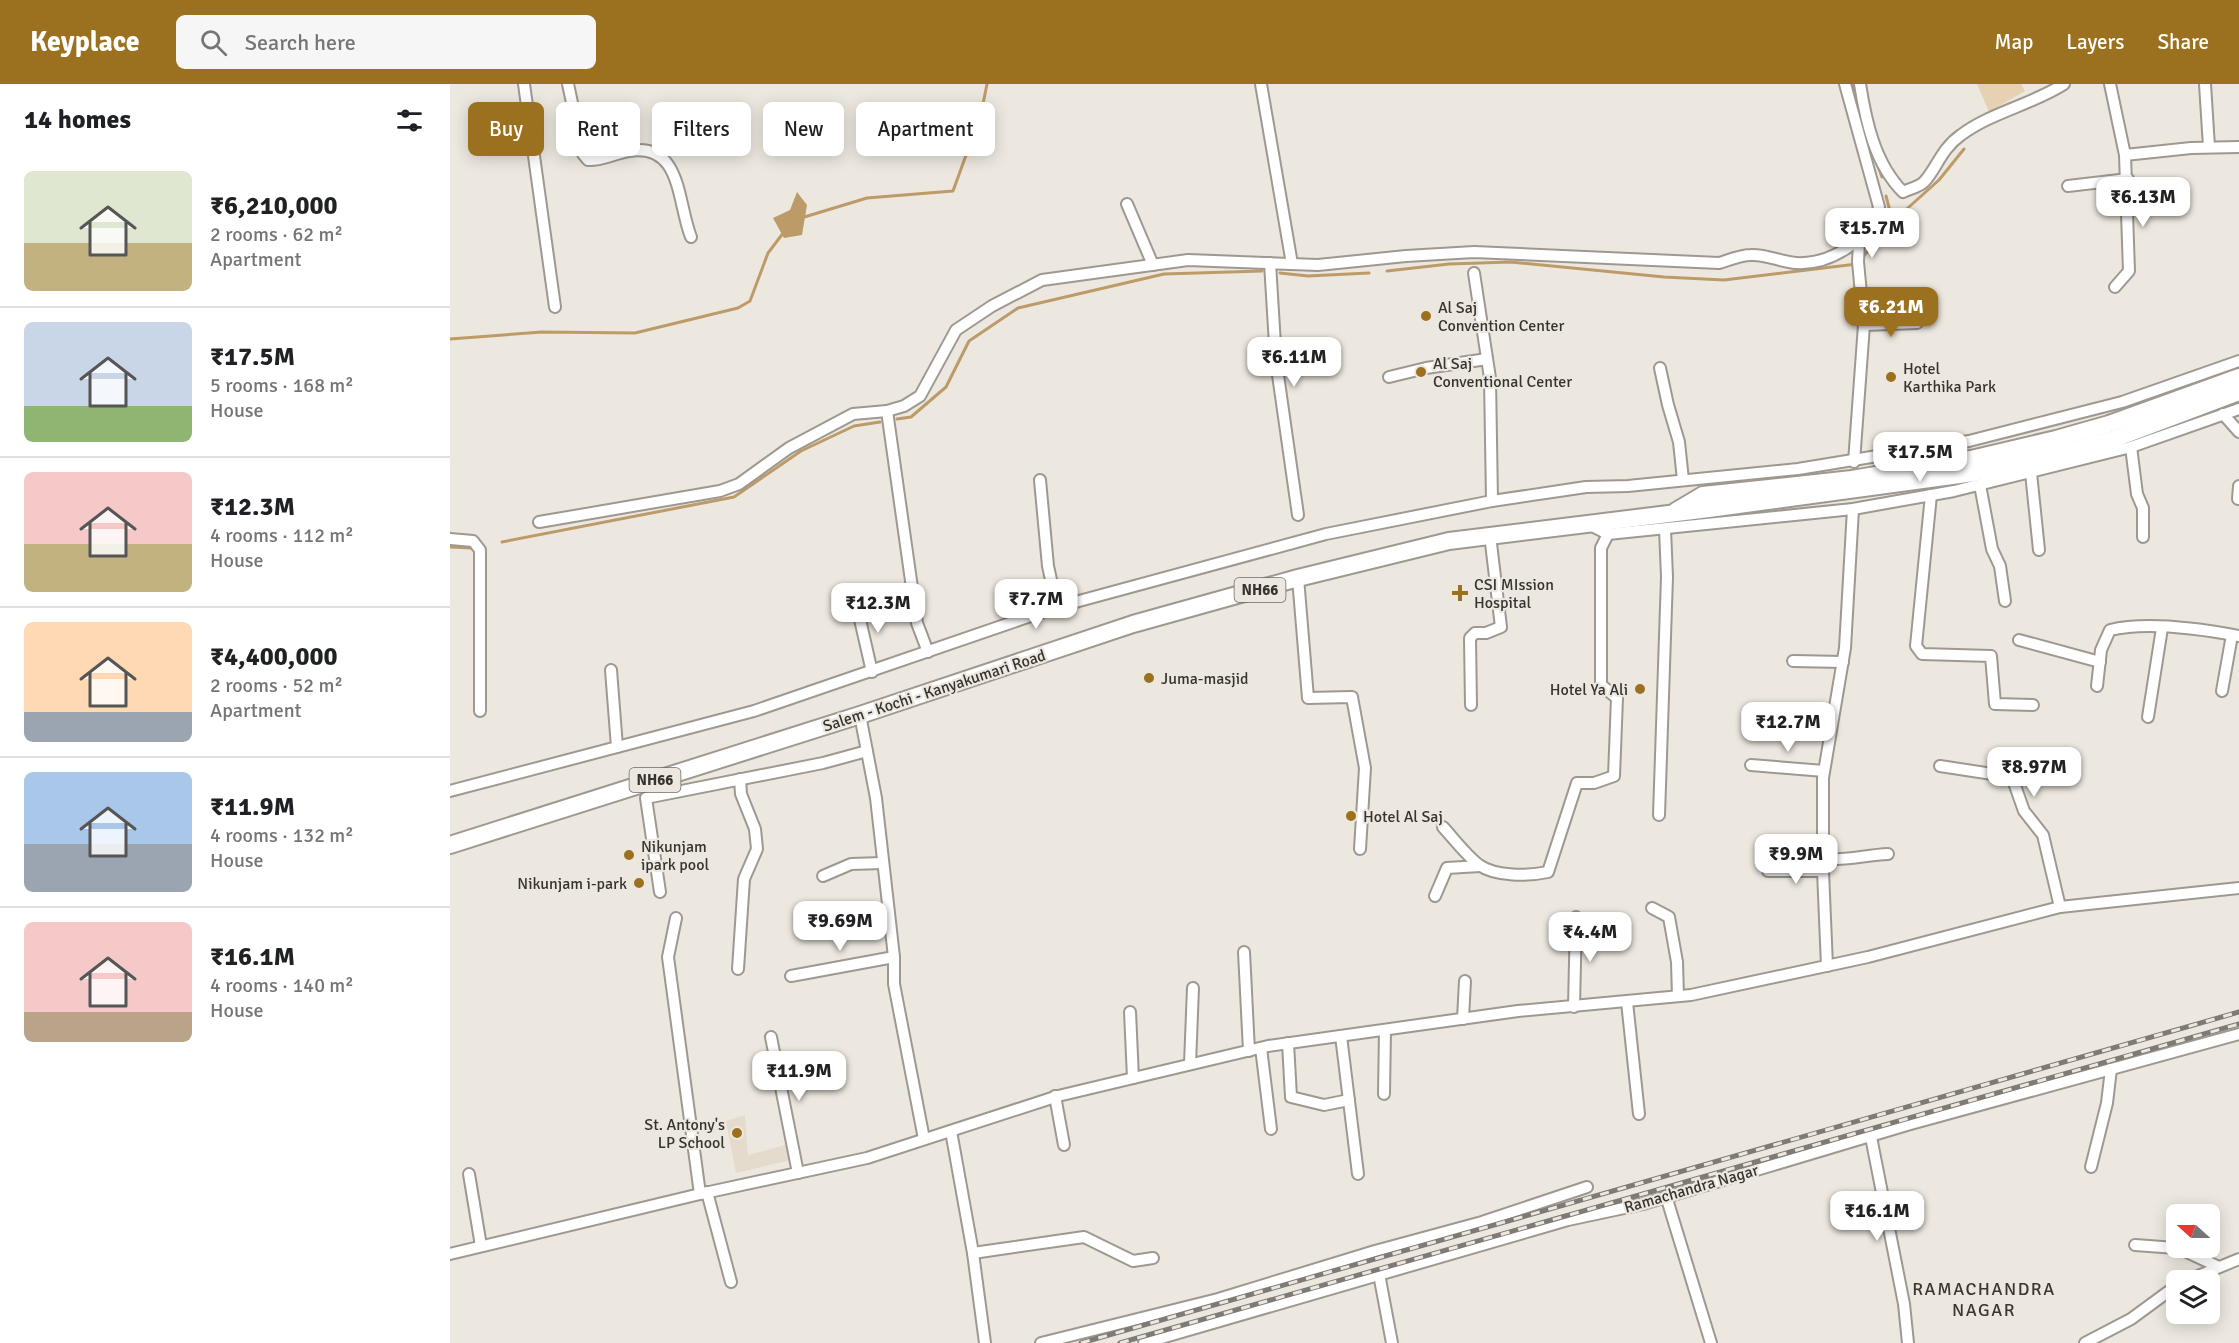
<!DOCTYPE html>
<html lang="en">
<head>
<meta charset="utf-8">
<style>
	body { margin:0; font-family:Signika,sans-serif; background:#f6f6f6; color:#202124; height:100vh; display:flex; flex-direction:column; font-size:22px; white-space:nowrap }
	* { box-sizing:border-box; margin:0 }
	p { font-size:20px; color:#757577 }
	.icon { flex:none; width:33px; height:33px; fill:none; stroke:currentColor; stroke-width:2; stroke-linecap:round; stroke-linejoin:round }
	.map { position:relative; flex:1; overflow:hidden }
	.drawer { display:flex; flex-direction:column; background:#fff; width:450px }
	.drawer>* { flex:none }
	.top-card { position:absolute; left:18px; top:18px; width:570px; height:54px; display:flex; gap:12px }
	.needle { width:39px; rotate:291deg }
	.tools { position:absolute; left:1716px; top:1120px; display:grid; gap:12px }
	.tools a { display:grid; place-items:center; width:54px; height:54px; border-radius:9px; background:#fff; box-shadow:0 3px 15px #0003; font-size:30px }
	.price { position:absolute; translate:-50% -51px; padding:0 14px; border-radius:12px; background:#fff; color:#222; font-size:20px; line-height:39px; filter:drop-shadow(0 2px 3px #0008) }
	.price::after { content:''; position:absolute; left:50%; top:36px; width:18px; height:14px; margin-left:-9px; background:inherit; clip-path:polygon(0 0,100% 0,50% 100%) }
	.price.current { background:#9b701e; color:#fff }
	ul { padding:0; list-style:none }
	li { display:flex; align-items:center; gap:18px; height:150px; padding:0 24px }
	li+li { border-top:2px solid #e0e0e0 }
	li span { display:grid; place-items:center; flex:none; width:168px; height:120px; border-radius:9px; color:#555 }
	li>.icon { margin-inline-start:auto }
	span .icon { width:72px; height:72px; fill:#fffc; stroke-width:1 }
	li b { font-size:26px }
	h2 { display:flex; justify-content:space-between; align-items:center; height:72px; padding:0 24px; font-size:26px }
	.chip { padding:0 21px; border-radius:9px; background:#fff; box-shadow:0 3px 15px #0003; font-size:21px; line-height:54px }
	.chip.current { background:#9b701e; color:#fff }
	header { display:flex; align-items:center; gap:36px; box-sizing:border-box; height:84px; padding:0 30px; background:#9b701e; color:#fff }
	header strong { font-size:28px }
	nav { display:flex; gap:33px; margin-inline-start:auto; font-size:21px }
	.search { width:420px; height:54px; background:#f6f6f6; display:flex; align-items:center; gap:15px; box-sizing:border-box; padding:0 21px; border-radius:9px; color:#757577; font-size:22px }
	main { display:flex; flex:1; min-height:0 }
	.map>svg:first-child { display:block }
</style>
</head>
<body>
<header>
<strong>Keyplace</strong>
<div class="search"><svg class="icon" aria-label="search" viewBox="0 0 24 24"><circle cx="10" cy="10" r="6"/><path d="M15 15l6 6"/></svg>Search here</div>
<nav><a>Map</a><a>Layers</a><a>Share</a></nav>
</header>
<main>
<section class="drawer">
<h2>14 homes<svg class="icon" aria-label="filters" viewBox="0 0 24 24"><path d="M4 7h16M4 17h16"/><circle cx="9" cy="7" r="2"/><circle cx="15" cy="17" r="2"/></svg></h2>
<ul>
<li><span style="background:linear-gradient(#dfe7d0 60%,#c2b280 0)"><svg class="icon" aria-label="home" viewBox="0 0 24 24"><path d="M3 11l9-7 9 7M6 9v11h12V9"/></svg></span><div><b>₹6,210,000</b><p>2 rooms · 62 m²</p><p>Apartment</p></div></li>
<li><span style="background:linear-gradient(#c9d6e8 70%,#8fb573 0)"><svg class="icon" aria-label="home" viewBox="0 0 24 24"><path d="M3 11l9-7 9 7M6 9v11h12V9"/></svg></span><div><b>₹17.5M</b><p>5 rooms · 168 m²</p><p>House</p></div></li>
<li><span style="background:linear-gradient(#f6c9c9 60%,#c2b280 0)"><svg class="icon" aria-label="home" viewBox="0 0 24 24"><path d="M3 11l9-7 9 7M6 9v11h12V9"/></svg></span><div><b>₹12.3M</b><p>4 rooms · 112 m²</p><p>House</p></div></li>
<li><span style="background:linear-gradient(#ffd9b3 75%,#9aa5b1 0)"><svg class="icon" aria-label="home" viewBox="0 0 24 24"><path d="M3 11l9-7 9 7M6 9v11h12V9"/></svg></span><div><b>₹4,400,000</b><p>2 rooms · 52 m²</p><p>Apartment</p></div></li>
<li><span style="background:linear-gradient(#a9c7e8 60%,#9aa5b1 0)"><svg class="icon" aria-label="home" viewBox="0 0 24 24"><path d="M3 11l9-7 9 7M6 9v11h12V9"/></svg></span><div><b>₹11.9M</b><p>4 rooms · 132 m²</p><p>House</p></div></li>
<li><span style="background:linear-gradient(#f6c9c9 75%,#b9a48a 0)"><svg class="icon" aria-label="home" viewBox="0 0 24 24"><path d="M3 11l9-7 9 7M6 9v11h12V9"/></svg></span><div><b>₹16.1M</b><p>4 rooms · 140 m²</p><p>House</p></div></li>
</ul>
</section>
<div class="map">
<svg width="1789" height="1259" viewBox="0 0 1789 1259">
	<rect width="100%" height="100%" fill="#ede8df"/>
	<path fill="#e4dbcc" d="M295,1031L298,1071L335,1061L341,1076L286,1089L276,1037Z"/>
	<path fill="#e6d2b3" d="M1527,0H1571L1575,7L1539,28Z"/>
	<path fill="#bc9b68" d="M347,108L357,121L352,151L334,154L323,134L340,126Z"/>
	<g fill="none" stroke-linecap="round" stroke-linejoin="round">
		<g stroke="#bc9b68" stroke-width="3">
			<path d="M1403,0L1408,15"/>
			<path d="M1428,82L1432,93"/>
			<path d="M1436,112L1443,139"/>
			<path d="M351,134L417,114L503,107L531,30L537,0"/>
			<path d="M1411,175L1450,131L1489,96L1514,65"/>
			<path d="M937,187L999,180L1060,178L1214,193L1274,196L1407,180"/>
			<path d="M830,189L858,192L919,189"/>
			<path d="M0,255L92,248L185,249L288,224L300,217L318,169L334,148"/>
			<path d="M447,335L461,333L496,303L519,257L568,224L714,190L812,187"/>
			<path d="M52,458L284,413L351,367L404,342L430,338"/>
			<path d="M0,463L22,464"/>
		</g>
		<g stroke="#9e9890" stroke-width="14">
			<g id="minor">
				<path d="M74,0L105,223"/>
				<path d="M118,0L133,70L138,76C152,77 165,69 179,67C232,58 227,118 241,153"/>
				<path d="M811,0L842,180"/>
				<path d="M1410,0C1416,38 1425,80 1453,108C1459,105 1469,103 1474,98C1487,84 1491,65 1511,51C1542,28 1581,21 1614,0"/>
				<path d="M1660,0L1675,71L1741,64L1789,63"/>
				<path d="M1755,0L1759,63"/>
				<path d="M1618,102L1678,95"/>
				<path d="M677,120L703,181"/>
				<path d="M820,179L826,277L848,431"/>
				<path d="M1024,189L1040,294L1042,417"/>
				<path d="M1665,203L1679,187L1675,71"/>
				<path d="M1414,241L1467,239"/>
				<path d="M1210,284L1218,321L1229,358L1233,396"/>
				<path d="M939,293L976,284L1037,275"/>
				<path d="M437,327L467,539L478,568"/>
				<path d="M1773,330L1789,348"/>
				<path d="M1681,363L1687,410L1693,424V453"/>
				<path d="M1404,378L1414,241L1408,178L1409,158"/>
				<path d="M1581,389L1589,466"/>
				<path d="M590,396L598,482L607,523"/>
				<path d="M1530,401L1542,465L1550,482L1555,517"/>
				<path d="M1481,411L1466,562L1472,570L1541,572L1545,620L1583,621"/>
				<path d="M1788,415L1789,402"/>
				<path d="M89,438L270,407L289,400L339,364L403,330L437,327L454,322L470,312L506,246L542,222L592,196L738,176L868,181L956,172L1024,168L1269,179C1279,176 1291,171 1301,171C1316,170 1331,178 1346,179C1380,181 1420,156 1429,123L1395,0"/>
				<path d="M1138,440L1158,450L1403,425L1504,407L1681,363L1789,325"/>
				<path d="M0,455L23,457L30,466V627"/>
				<path d="M848,494L858,614L902,613L915,684L910,765"/>
				<path d="M406,518L422,588"/>
				<path d="M1569,556L1650,578"/>
				<path d="M1343,577L1393,578"/>
				<path d="M161,586L167,663"/>
				<path d="M1647,602L1651,566L1660,546C1697,537 1752,545 1789,552"/>
				<path d="M1772,607L1782,551"/>
				<path d="M1021,621L1020,554L1025,549H1036L1051,543L1040,451"/>
				<path d="M410,631L426,714L444,873V900L474,1055"/>
				<path d="M1698,633L1712,544"/>
				<path d="M1301,681L1374,687"/>
				<path d="M1490,682L1562,693L1574,727L1593,751L1610,823"/>
				<path d="M0,707L304,627L607,523L876,450L1042,417L1136,403L1178,402L1348,385L1519,357L1672,318L1789,277"/>
				<path d="M1209,731L1217,493L1215,445"/>
				<path d="M993,743C1004,755 1016,771 1029,781C1046,793 1079,792 1098,788L1127,699H1144L1164,692L1167,614L1151,601V464L1158,450"/>
				<path d="M1373,775C1395,777 1416,771 1438,770"/>
				<path d="M1318,787H1373"/>
				<path d="M373,792L401,780L433,779"/>
				<path d="M210,808L196,714L373,679L417,667"/>
				<path d="M985,812L997,784L1030,782"/>
				<path d="M1202,824L1219,833L1227,878L1228,912"/>
				<path d="M226,834L218,873L250,1110"/>
				<path d="M794,868L799,967"/>
				<path d="M1377,882L1373,787V694L1395,564L1403,425"/>
				<path d="M288,885L294,795L307,765L305,745L291,710L290,695"/>
				<path d="M341,892L444,873"/>
				<path d="M1177,918L1189,1030"/>
				<path d="M1124,923L1126,833"/>
				<path d="M680,928L683,994"/>
				<path d="M1013,935L1015,897"/>
				<path d="M891,952L908,1090"/>
				<path d="M321,953L348,1089"/>
				<path d="M838,959L841,1013L874,1021L899,1016"/>
				<path d="M811,964L821,1045"/>
				<path d="M740,980L743,904"/>
				<path d="M934,1010L935,946"/>
				<path d="M605,1012L614,1061"/>
				<path d="M501,1047L523,1169L535,1259"/>
				<path d="M1421,1053L1454,1220L1458,1259"/>
				<path d="M1641,1083L1657,1019L1661,985"/>
				<path d="M19,1090L31,1162"/>
				<path d="M257,1108L281,1198"/>
				<path d="M1216,1112L1261,1259"/>
				<path d="M1685,1161L1726,1164"/>
				<path d="M1728,1164L1769,1183"/>
				<path d="M523,1169L634,1153L683,1177L703,1174"/>
				<path d="M0,1170L250,1110L417,1074L608,1012L818,962L1068,927L1241,911L1418,873L1610,823L1789,804"/>
				<path d="M929,1190L942,1259"/>
				<path d="M1736,1197L1789,1175"/>
				<path d="M591,1259L768,1215L925,1167L1032,1138L1137,1103"/>
				<path d="M694,1259L1118,1136L1193,1120L1457,1041L1789,950"/>
				<path d="M1635,1259L1681,1235L1726,1202"/>
			</g>
		</g>
		<g stroke="#9e9890" stroke-width="20">
			<g id="highway">
				<path d="M1226,427L1253,411L1402,395L1521,375L1606,355L1659,340L1789,293"/>
				<path d="M0,761L410,631L683,540L848,494L999,457L1259,425L1524,389L1610,370L1664,355L1789,308"/>
			</g>
		</g>
		<use href="#minor" stroke="#fff" stroke-width="10"/>
		<use href="#highway" stroke="#fff" stroke-width="16"/>
		<g stroke="#7e7a75" stroke-width="5">
			<g id="rail">
				<path d="M631,1259L1789,928"/>
				<path d="M670,1259L1789,940"/>
			</g>
		</g>
		<use href="#rail" stroke="#ede8df" stroke-width="3" stroke-dasharray="9" stroke-linecap="butt"/>
	</g>
	<g fill="#9b701e" stroke="#ede8df" stroke-width="2">
		<circle cx="976" cy="232" r="6"/>
		<circle cx="971" cy="288" r="6"/>
		<circle cx="1441" cy="293" r="6"/>
		<path d="M1007 500h6v6h6v6h-6v6h-6v-6h-6v-6h6z"/>
		<circle cx="699" cy="594" r="6"/>
		<circle cx="1190" cy="605" r="6"/>
		<circle cx="901" cy="732" r="6"/>
		<circle cx="179" cy="771" r="6"/>
		<circle cx="189" cy="799" r="6"/>
		<circle cx="287" cy="1049" r="6"/>
	</g>
	<g text-anchor="middle" stroke-width="4.5" stroke-linejoin="round" paint-order="stroke">
		<g fill="#ede8df" stroke="#6d6a65" stroke-width="1.5">
			<rect x="784.5" y="494" width="51" height="24" rx="4.5"/>
			<rect x="179.5" y="684" width="51" height="24" rx="4.5"/>
		</g>
		<g font-size="15" font-weight="bold" fill="#363431">
			<text x="810" y="511">NH66</text>
			<text x="205" y="701">NH66</text>
		</g>
		<g font-size="16" fill="#363431" stroke="#ede8df" text-anchor="start">
			<text x="988" y="229">Al Saj<tspan x="988" dy="18">Convention Center</tspan></text>
			<text x="983" y="285">Al Saj<tspan x="983" dy="18">Conventional Center</tspan></text>
			<text x="1453" y="290">Hotel<tspan x="1453" dy="18">Karthika Park</tspan></text>
			<text x="1024" y="506">CSI MIssion<tspan x="1024" dy="18">Hospital</tspan></text>
			<text x="711" y="600">Juma-masjid</text>
			<text x="1178" y="611" text-anchor="end">Hotel Ya Ali</text>
			<text x="913" y="738">Hotel Al Saj</text>
			<text x="191" y="768">Nikunjam<tspan x="191" dy="18">ipark pool</tspan></text>
			<text x="177" y="805" text-anchor="end">Nikunjam i-park</text>
			<text x="275" y="1046" text-anchor="end">St. Antony's<tspan x="275" dy="18">LP School</tspan></text>
		</g>
		<g font-size="16" fill="#363431" stroke="#ede8df">
			<text transform="translate(484 606) rotate(-18)" y="6">Salem - Kochi - Kanyakumari Road</text>
			<text transform="translate(1241 1104) rotate(-16)" y="6">Ramachandra Nagar</text>
		</g>
		<g font-size="18" letter-spacing="1.5" fill="#3b3730" stroke="#ede8df">
			<text x="1534" y="1211">RAMACHANDRA<tspan x="1534" dy="21">NAGAR</tspan></text>
		</g>
	</g>
</svg>
<div class="tools">
<a><svg class="needle" viewBox="-14 -14 28 28"><path d="M0-13l5 13h-10z" fill="#e53935"/><path d="M0 13l5-13h-10z" fill="#757577"/></svg></a>
<a><svg class="icon" aria-label="layers" viewBox="0 0 24 24"><path d="M12 4l9 5-9 5-9-5zM3 14l9 5 9-5"/></svg></a>
</div>
<b class="price" style="left:1693px;top:144px">₹6.13M</b>
<b class="price" style="left:1422px;top:175px">₹15.7M</b>
<b class="price current" style="left:1441px;top:254px">₹6.21M</b>
<b class="price" style="left:844px;top:304px">₹6.11M</b>
<b class="price" style="left:1470px;top:399px">₹17.5M</b>
<b class="price" style="left:586px;top:546px">₹7.7M</b>
<b class="price" style="left:428px;top:550px">₹12.3M</b>
<b class="price" style="left:1338px;top:669px">₹12.7M</b>
<b class="price" style="left:1584px;top:714px">₹8.97M</b>
<b class="price" style="left:1346px;top:801px">₹9.9M</b>
<b class="price" style="left:390px;top:868px">₹9.69M</b>
<b class="price" style="left:1140px;top:879px">₹4.4M</b>
<b class="price" style="left:349px;top:1018px">₹11.9M</b>
<b class="price" style="left:1427px;top:1158px">₹16.1M</b>
<div class="top-card">
<a class="chip current">Buy</a>
<a class="chip">Rent</a>
<a class="chip">Filters</a>
<a class="chip">New</a>
<a class="chip">Apartment</a>
</div>
</div>
</main>
</body>
</html>
